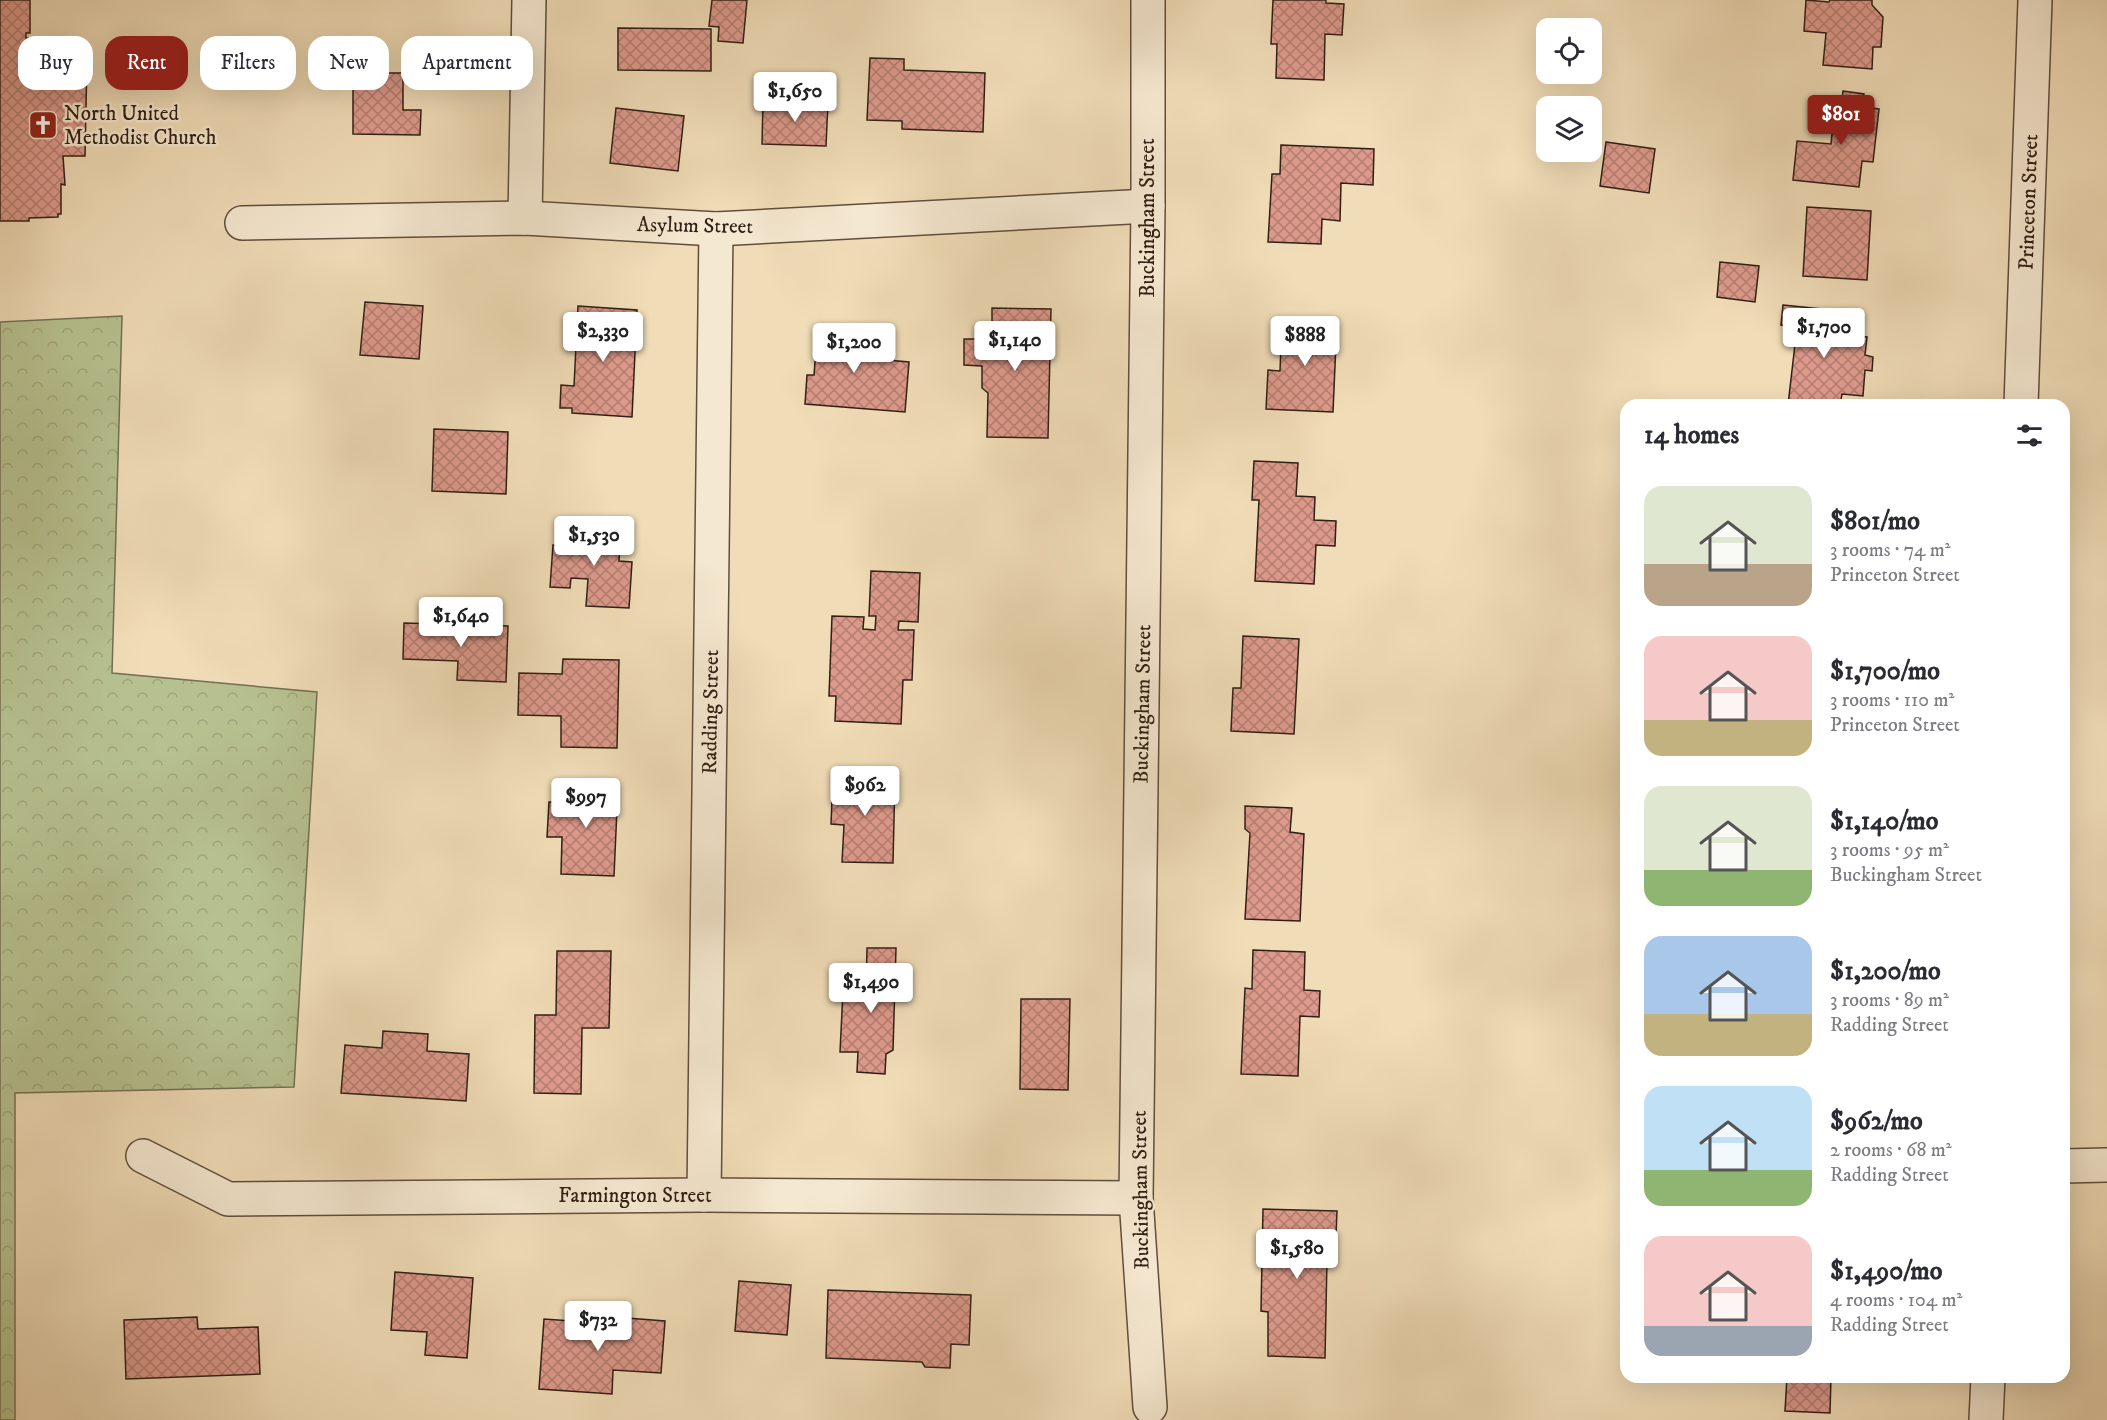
<!DOCTYPE html>
<html lang="en">
<head>
<meta charset="utf-8">
<style>
	body { margin:0; font-family:"IM FELL DW Pica",serif; background:#f2f2f3; color:#2b2b33; height:100vh; display:flex; flex-direction:column; font-size:22px; white-space:nowrap }
	* { box-sizing:border-box; margin:0 }
	p { font-size:20px; color:#7c7c81 }
	.icon { flex:none; width:33px; height:33px; fill:none; stroke:currentColor; stroke-width:2; stroke-linecap:round; stroke-linejoin:round }
	.map { position:relative; flex:1; overflow:hidden }
	.sheet { position:absolute; left:1620px; top:399px; width:450px; height:984px; display:flex; flex-direction:column; background:#fff; border-radius:18px; box-shadow:0 6px 24px #0002 }
	.sheet>* { flex:none }
	.banner { position:absolute; left:18px; top:36px; width:570px; height:54px; display:flex; gap:12px }
	.controls { position:absolute; left:1536px; top:18px; display:grid; gap:12px }
	.controls a { display:grid; place-items:center; width:66px; height:66px; border-radius:12px; background:#fff; box-shadow:0 6px 24px #0002; font-size:30px }
	.price { position:absolute; translate:-50% -51px; padding:0 14px; border-radius:6px; background:#fff; color:#222; font-size:20px; line-height:39px; filter:drop-shadow(0 2px 3px #0008) }
	.price::after { content:''; position:absolute; left:50%; top:36px; width:18px; height:14px; margin-left:-9px; background:inherit; clip-path:polygon(0 0,100% 0,50% 100%) }
	.price.active { background:#8f2418; color:#fff }
	ul { padding:0; list-style:none }
	li { display:flex; align-items:center; gap:18px; height:150px; padding:0 24px }
	li span { display:grid; place-items:center; flex:none; width:168px; height:120px; border-radius:18px; color:#555 }
	li>.icon { margin-inline-start:auto }
	span .icon { width:72px; height:72px; fill:#fffc; stroke-width:1 }
	li b { font-size:26px }
	h2 { display:flex; justify-content:space-between; align-items:center; height:72px; padding:0 24px; font-size:26px }
	.chip { padding:0 21px; border-radius:18px; background:#fff; box-shadow:0 6px 24px #0002; font-size:21px; line-height:54px }
	.chip.active { background:#8f2418; color:#fff }
	.map>svg:first-child { display:block }
</style>
</head>
<body>
<div class="map">
<svg width="2107" height="1420" viewBox="0 0 2107 1420">
	<defs>
		<pattern id="forest-crowns" width="20" height="18" patternUnits="userSpaceOnUse" patternTransform="scale(1.5)"><rect width="20" height="18" fill="#b7c190"/><path d="M2 6a3 3 0 1 1 6 0M12 15a3 3 0 1 1 6 0" fill="none" stroke="#9ea57b"/></pattern>
		<pattern id="building-cross-hatch" width="8" height="8" patternUnits="userSpaceOnUse" patternTransform="scale(1.5)"><rect width="8" height="8" fill="#dd9a8c"/><path d="M0 0l8 8M0 8l8-8" fill="none" stroke="#b47d71"/></pattern>
	</defs>
	<rect width="100%" height="100%" fill="#f0dcb7"/>
	<filter id="stains"><feTurbulence type="fractalNoise" baseFrequency=".00333" numOctaves="4"/><feColorMatrix values="0 0 0 0 .2 0 0 0 0 .09 0 0 0 0 .02 0 0 0 .5 -.17"/></filter>
	<radialGradient id="worn" r=".72"><stop offset=".6" stop-color="#630" stop-opacity="0"/><stop offset="1" stop-color="#630" stop-opacity=".3"/></radialGradient>
	<path fill="url(#forest-crowns)" stroke="#747052" stroke-width="1.5" d="M122,316L112,673L317,692L294,1087L15,1093V1420H0V322Z"/>
	<g fill="url(#building-cross-hatch)" stroke="#301f14" stroke-width="1.5">
		<path d="M0,0H30V33H26V38H54V47H58V58L54,57V61H63V58H87L85,156H63L65,185L61,184V214H58V217L29,218V221H0Z"/>
		<path d="M712,0H747L743,43L718,41L719,27L709,26Z"/>
		<path d="M1273,0H1326V3L1344,4L1342,35L1325,34L1324,80L1276,78L1277,44H1271Z"/>
		<path d="M1806,0L1829,2L1830,0H1872V5L1883,17L1881,47H1873L1872,69L1823,65L1826,33L1804,31Z"/>
		<path d="M618,28L711,29V71L618,70Z"/>
		<path d="M870,58L904,59V70L985,73L983,132L902,129V121L867,120Z"/>
		<path d="M353,73H403V110H421L420,135L353,134Z"/>
		<path d="M1843,91L1864,94L1863,107L1879,109L1873,162L1862,161L1859,187L1793,180L1797,141L1831,144L1835,103L1842,100Z"/>
		<path d="M763,101L828,103L826,146L762,144Z"/>
		<path d="M616,108L684,116L678,171L610,163Z"/>
		<path d="M1606,142L1655,149L1649,193L1600,186Z"/>
		<path d="M1281,145L1374,149L1373,185L1341,183L1340,221L1322,219L1321,244L1268,242L1272,174H1280Z"/>
		<path d="M1807,207L1871,211L1867,280L1803,276Z"/>
		<path d="M1720,262L1759,266L1755,302L1717,297Z"/>
		<path d="M365,302L423,306L419,359L360,355Z"/>
		<path d="M1783,305L1831,310L1828,332L1867,337L1865,355L1873,357L1872,371L1865,370L1863,396L1842,394L1840,405H1788L1797,327L1781,325Z"/>
		<path d="M578,306L637,310L632,417L572,413V408H560L561,385L574,386Z"/>
		<path d="M992,308L1051,309L1048,438L987,437L988,393L982,388V366L964,365V339H992Z"/>
		<path d="M1282,318L1337,320L1333,412L1266,409L1268,370L1280,371Z"/>
		<path d="M818,324L866,328L864,358L909,362L905,412L805,404L807,375H814Z"/>
		<path d="M434,429L508,432L506,494L432,491Z"/>
		<path d="M1254,461L1298,463L1296,496L1315,497L1314,520L1336,521L1335,546L1316,545L1314,584L1255,581L1259,500H1252Z"/>
		<path d="M573,527L621,531L619,561L632,562L629,608L586,606L588,579L571,578L570,588L550,587L553,545L571,546Z"/>
		<path d="M871,571L920,573L918,622L899,621L898,630H914L912,680H903L901,724L835,721L836,696H829L832,616L864,617L863,629L875,630L876,616H869Z"/>
		<path d="M404,623L508,626L506,682L457,680L458,661L403,659Z"/>
		<path d="M1243,636L1299,639L1294,734L1231,731L1233,688H1241Z"/>
		<path d="M563,659L619,660L617,748L561,747V716L518,715L519,673L562,674Z"/>
		<path d="M833,775L895,777L893,863L842,862L844,825L831,824Z"/>
		<path d="M564,784L618,786L614,876L561,874L562,837H547L549,802H563Z"/>
		<path d="M1245,806L1292,808L1290,832L1304,834L1300,921L1245,919L1250,833L1245,829Z"/>
		<path d="M867,948H896L893,1050L886,1054L885,1074L857,1072L858,1052H840L843,991H866Z"/>
		<path d="M1253,950L1305,952L1304,990L1320,991L1319,1017L1300,1016L1298,1076L1241,1074L1245,988L1252,989Z"/>
		<path d="M557,951H611L609,1028H582L581,1094L534,1093L535,1015H556Z"/>
		<path d="M1021,999H1070L1068,1090L1020,1089Z"/>
		<path d="M383,1031L428,1034L427,1051L469,1054L466,1101L341,1093L345,1045L382,1048Z"/>
		<path d="M1263,1209L1337,1211L1335,1259H1327L1325,1358L1268,1356V1312L1261,1311Z"/>
		<path d="M395,1272L473,1278L467,1358L425,1355L427,1332L391,1330Z"/>
		<path d="M739,1281L791,1285L787,1335L735,1331Z"/>
		<path d="M828,1290L971,1295L969,1345L951,1344L950,1368L925,1367L922,1362L826,1358Z"/>
		<path d="M601,1316L665,1321L661,1373L613,1370L612,1394L539,1389L544,1319L601,1323Z"/>
		<path d="M197,1317L198,1329L258,1327L260,1374L126,1379L124,1320Z"/>
		<path d="M1787,1377H1831L1830,1413L1785,1411Z"/>
	</g>
	<g fill="none" stroke-linecap="round" stroke-linejoin="round">
		<g stroke="#604e3d" stroke-width="36">
			<g id="minor">
				<path d="M1148,0V206L1136,1198L1150,1407"/>
				<path d="M525,218L529,0"/>
				<path d="M242,223L525,218L716,229L1148,206"/>
				<path d="M2021,405L2035,0"/>
				<path d="M143,1156L228,1199L704,1195L1136,1198"/>
				<path d="M2064,1166L2107,1165"/>
				<path d="M704,1195L716,229"/>
				<path d="M1986,1420L1988,1377"/>
			</g>
		</g>
		<use href="#minor" stroke="#f5e8d0" stroke-width="33"/>
	</g>
	<defs>
		<g id="church-square" transform="scale(1.5)"><rect x="-9" y="-9" width="18" height="18" rx="4" fill="#8f2418" stroke="#f5e8d0"/><path d="M-1.2-6h2.4v3.5h3.3v2.4h-3.3V6h-2.4V-.1h-3.3v-2.4h3.3Z" fill="#fff"/></g>
	</defs>
	<g fill-rule="evenodd">
		<use href="#church-square" x="43" y="125"/>
	</g>
	<g text-anchor="middle" stroke-width="5" stroke-linejoin="round" paint-order="stroke">
		<g font-size="21" fill="#301f14" stroke="#f5e8d0" text-anchor="start">
			<text x="64" y="120">North United<tspan x="64" dy="24">Methodist Church</tspan></text>
		</g>
		<g font-size="21" fill="#301f14" stroke="#f5e8d0">
			<text transform="translate(2028 202) rotate(-88)" y="7">Princeton Street</text>
			<text transform="translate(1147 218) rotate(-90)" y="7">Buckingham Street</text>
			<text transform="translate(695 225) rotate(1)" y="7">Asylum Street</text>
			<text transform="translate(1142 704) rotate(-89)" y="7">Buckingham Street</text>
			<text transform="translate(710 712) rotate(-89)" y="7">Radding Street</text>
			<text transform="translate(1140 1190) rotate(-91)" y="7">Buckingham Street</text>
			<text x="635" y="1202">Farmington Street</text>
		</g>
	</g>
	<rect width="100%" height="100%" filter="url(#stains)"/>
	<rect width="100%" height="100%" fill="url(#worn)"/>
</svg>
<div class="controls">
<a><svg class="icon" aria-label="locate" viewBox="0 0 24 24"><circle cx="12" cy="12" r="6"/><path d="M12 2v4M12 18v4M2 12h4M18 12h4"/></svg></a>
<a><svg class="icon" aria-label="layers" viewBox="0 0 24 24"><path d="M12 4l9 5-9 5-9-5zM3 14l9 5 9-5"/></svg></a>
</div>
<b class="price" style="left:795px;top:123px">$1,650</b>
<b class="price active" style="left:1841px;top:146px">$801</b>
<b class="price" style="left:1824px;top:359px">$1,700</b>
<b class="price" style="left:603px;top:363px">$2,330</b>
<b class="price" style="left:1305px;top:367px">$888</b>
<b class="price" style="left:1015px;top:372px">$1,140</b>
<b class="price" style="left:854px;top:374px">$1,200</b>
<b class="price" style="left:594px;top:567px">$1,530</b>
<b class="price" style="left:461px;top:648px">$1,640</b>
<b class="price" style="left:865px;top:817px">$962</b>
<b class="price" style="left:586px;top:829px">$997</b>
<b class="price" style="left:871px;top:1014px">$1,490</b>
<b class="price" style="left:1297px;top:1280px">$1,580</b>
<b class="price" style="left:598px;top:1352px">$732</b>
<div class="banner">
<a class="chip">Buy</a>
<a class="chip active">Rent</a>
<a class="chip">Filters</a>
<a class="chip">New</a>
<a class="chip">Apartment</a>
</div>
<section class="sheet">
<h2>14 homes<svg class="icon" aria-label="filters" viewBox="0 0 24 24"><path d="M4 7h16M4 17h16"/><circle cx="9" cy="7" r="2"/><circle cx="15" cy="17" r="2"/></svg></h2>
<ul>
<li><span style="background:linear-gradient(#dfe7d0 65%,#b9a48a 0)"><svg class="icon" aria-label="home" viewBox="0 0 24 24"><path d="M3 11l9-7 9 7M6 9v11h12V9"/></svg></span><div><b>$801/mo</b><p>3 rooms · 74 m²</p><p>Princeton Street</p></div></li>
<li><span style="background:linear-gradient(#f6c9c9 70%,#c2b280 0)"><svg class="icon" aria-label="home" viewBox="0 0 24 24"><path d="M3 11l9-7 9 7M6 9v11h12V9"/></svg></span><div><b>$1,700/mo</b><p>3 rooms · 110 m²</p><p>Princeton Street</p></div></li>
<li><span style="background:linear-gradient(#dfe7d0 70%,#8fb573 0)"><svg class="icon" aria-label="home" viewBox="0 0 24 24"><path d="M3 11l9-7 9 7M6 9v11h12V9"/></svg></span><div><b>$1,140/mo</b><p>3 rooms · 95 m²</p><p>Buckingham Street</p></div></li>
<li><span style="background:linear-gradient(#a9c7e8 65%,#c2b280 0)"><svg class="icon" aria-label="home" viewBox="0 0 24 24"><path d="M3 11l9-7 9 7M6 9v11h12V9"/></svg></span><div><b>$1,200/mo</b><p>3 rooms · 89 m²</p><p>Radding Street</p></div></li>
<li><span style="background:linear-gradient(#bfe0f5 70%,#8fb573 0)"><svg class="icon" aria-label="home" viewBox="0 0 24 24"><path d="M3 11l9-7 9 7M6 9v11h12V9"/></svg></span><div><b>$962/mo</b><p>2 rooms · 68 m²</p><p>Radding Street</p></div></li>
<li><span style="background:linear-gradient(#f6c9c9 75%,#9aa5b1 0)"><svg class="icon" aria-label="home" viewBox="0 0 24 24"><path d="M3 11l9-7 9 7M6 9v11h12V9"/></svg></span><div><b>$1,490/mo</b><p>4 rooms · 104 m²</p><p>Radding Street</p></div></li>
</ul>
</section>
</div>
</body>
</html>
